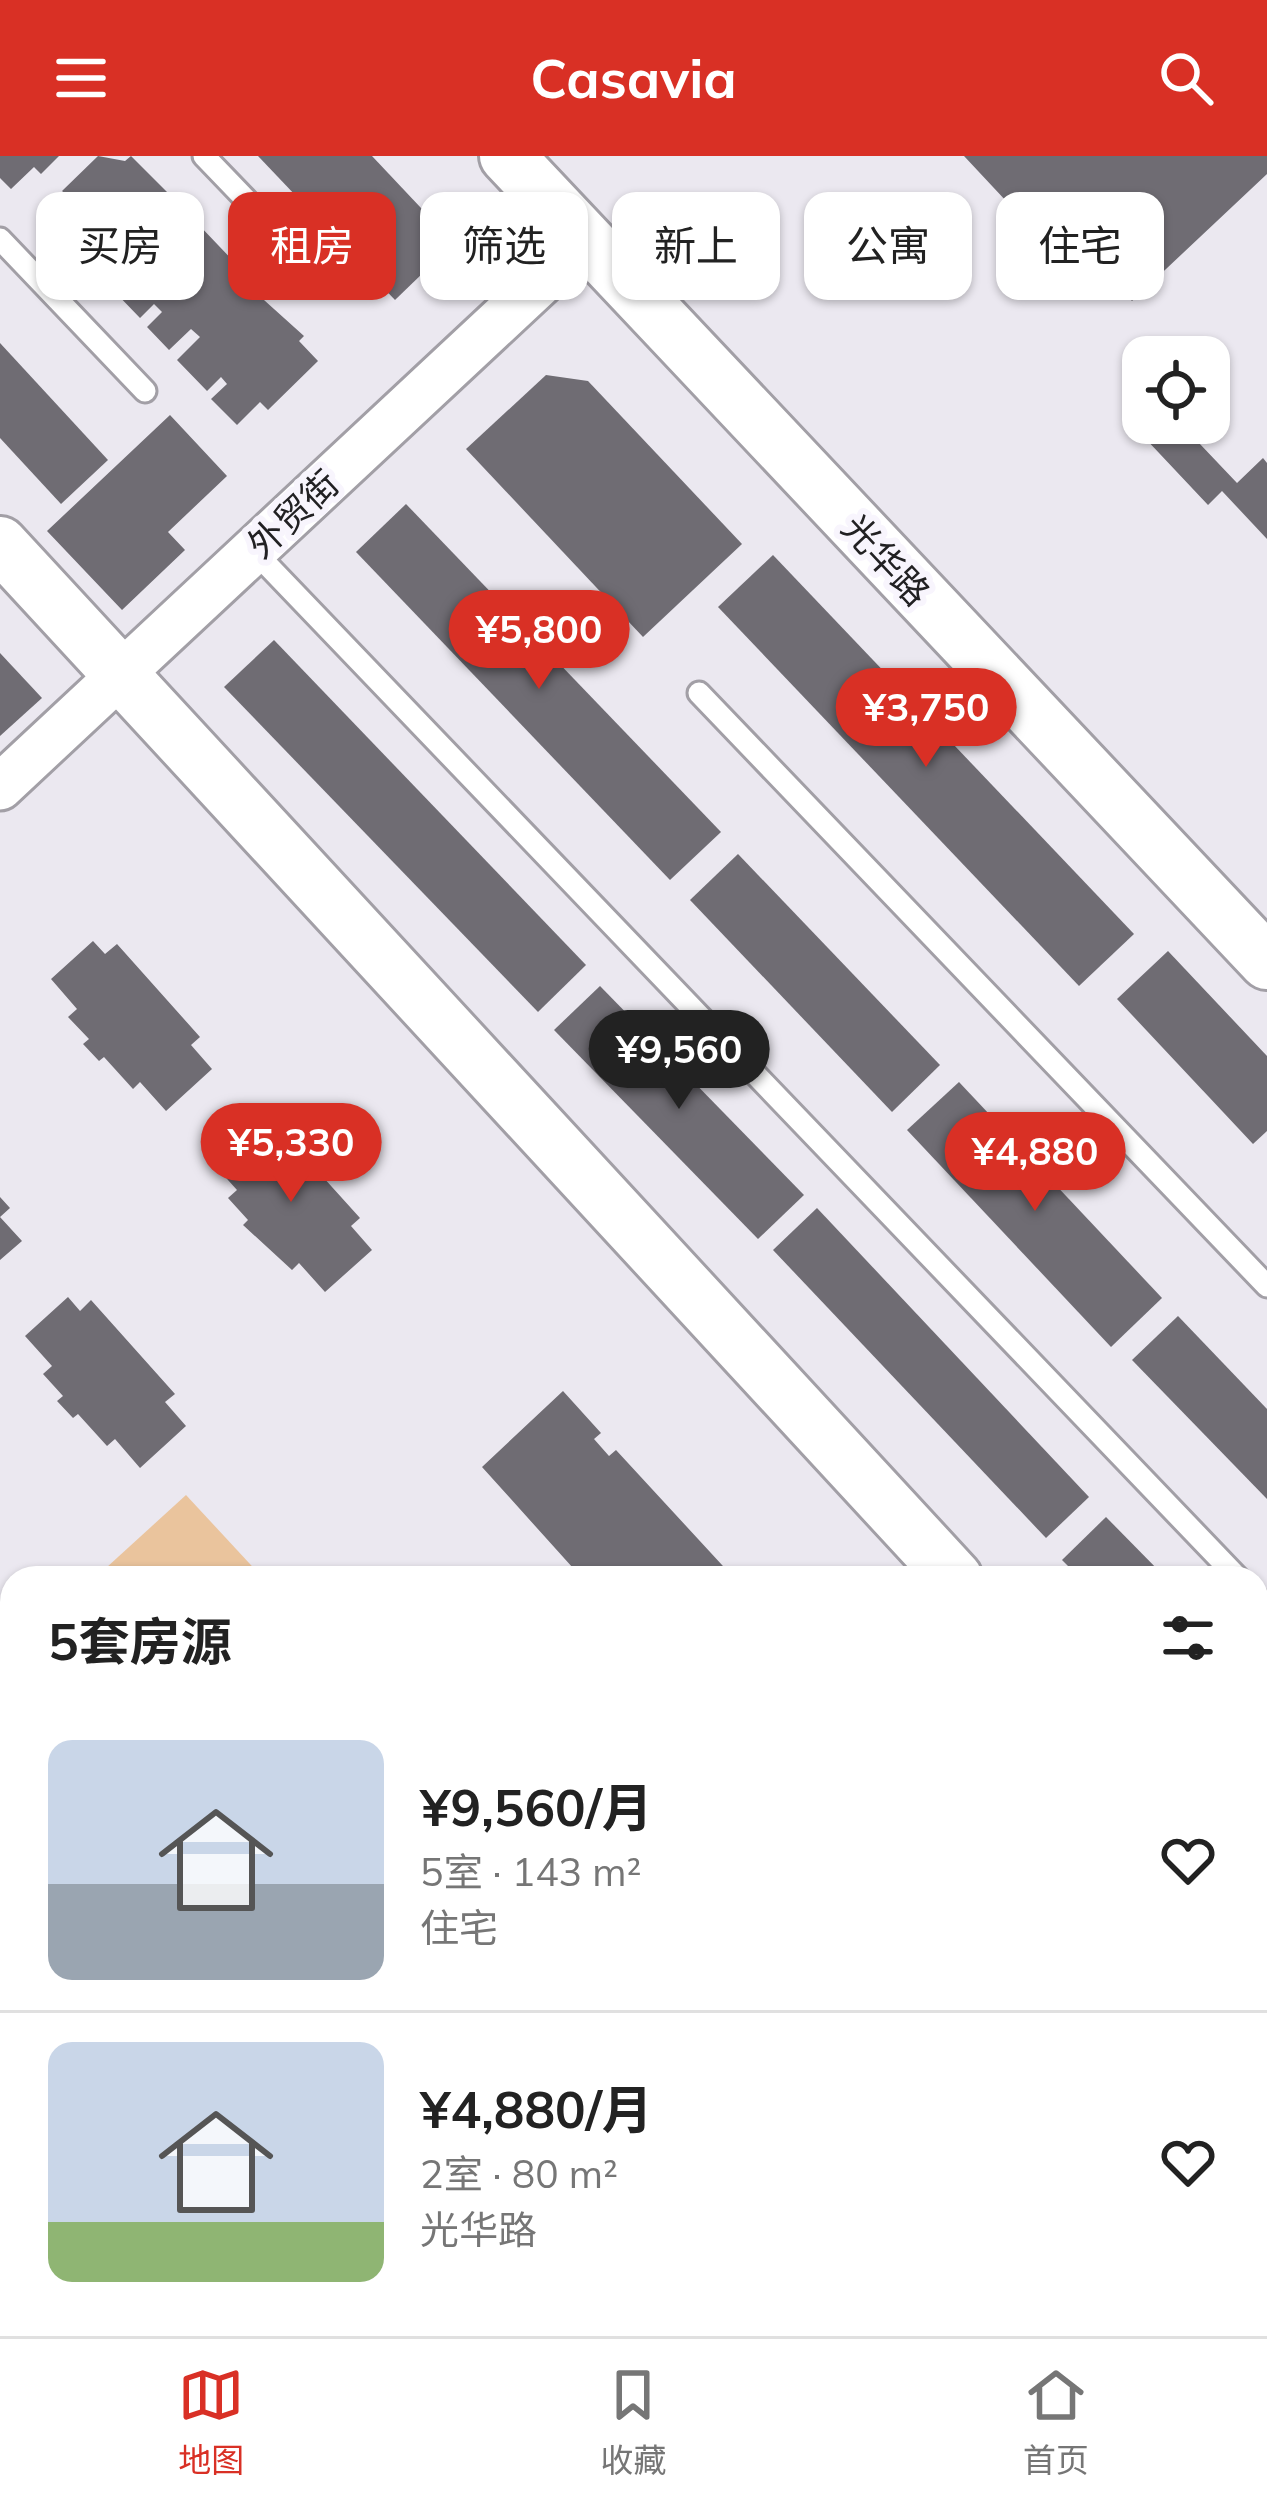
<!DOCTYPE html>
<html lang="zh">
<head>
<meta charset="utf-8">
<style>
	body { margin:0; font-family:Mulish,"Noto Sans SC",sans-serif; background:#f2f2f2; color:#222; height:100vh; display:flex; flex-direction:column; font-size:45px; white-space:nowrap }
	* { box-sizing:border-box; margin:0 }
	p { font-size:39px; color:#767676 }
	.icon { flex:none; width:66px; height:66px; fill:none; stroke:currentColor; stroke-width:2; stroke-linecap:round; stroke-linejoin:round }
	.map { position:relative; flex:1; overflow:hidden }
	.panel { position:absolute; left:0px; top:1410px; width:1269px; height:771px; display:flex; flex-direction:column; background:#fff; border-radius:36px 36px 0 0; box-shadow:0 3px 9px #0004 }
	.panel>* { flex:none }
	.top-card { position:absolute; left:36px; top:36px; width:1197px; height:108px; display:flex; gap:24px }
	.buttons { position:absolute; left:1122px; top:180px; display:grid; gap:24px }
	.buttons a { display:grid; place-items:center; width:108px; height:108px; border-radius:24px; background:#fff; box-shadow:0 3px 9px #0004; font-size:60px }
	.price { position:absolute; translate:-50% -102px; padding:0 27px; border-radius:42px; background:#d93025; color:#fff; font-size:39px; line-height:78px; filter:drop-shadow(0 3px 6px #0008) }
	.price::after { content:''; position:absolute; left:50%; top:72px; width:36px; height:27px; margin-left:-18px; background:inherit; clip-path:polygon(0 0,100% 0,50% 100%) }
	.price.active { background:#222; color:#fff }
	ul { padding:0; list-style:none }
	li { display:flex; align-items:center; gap:36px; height:300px; padding:0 48px }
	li+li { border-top:3px solid #e0e0e0 }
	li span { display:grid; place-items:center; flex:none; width:336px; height:240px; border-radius:24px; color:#555 }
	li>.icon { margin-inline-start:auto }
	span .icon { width:144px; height:144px; fill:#fffc; stroke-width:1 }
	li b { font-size:51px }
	h2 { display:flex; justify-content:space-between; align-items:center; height:144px; padding:0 48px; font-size:51px }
	.chip { padding:0 42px; border-radius:24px; background:#fff; box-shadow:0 3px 9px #0004; font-size:42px; line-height:108px }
	.chip.active { background:#d93025; color:#fff }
	header { display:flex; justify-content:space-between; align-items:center; height:156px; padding:0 48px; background:#d93025; color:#fff; font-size:54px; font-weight:700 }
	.tabs { display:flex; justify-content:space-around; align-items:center; height:168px; border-top:3px solid #e0e0e0; background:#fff; font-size:33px; color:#767676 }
	.tabs a { display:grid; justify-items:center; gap:6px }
	.tabs .active { color:#d93025 }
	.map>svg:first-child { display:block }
</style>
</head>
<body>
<header><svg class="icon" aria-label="menu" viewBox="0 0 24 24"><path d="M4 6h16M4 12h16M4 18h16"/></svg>Casavia<svg class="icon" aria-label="search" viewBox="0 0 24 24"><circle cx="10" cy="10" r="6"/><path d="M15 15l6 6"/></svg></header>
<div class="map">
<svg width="1267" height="2180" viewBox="0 0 1267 2180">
	<rect width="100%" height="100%" fill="#ebe8f0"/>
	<g fill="#eac49d">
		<path d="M186,1339L263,1422H95Z"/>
		<path d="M12,1499V1791L0,1778V1510Z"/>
	</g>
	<g fill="#6f6c73">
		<path d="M0,0H59L41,18L34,11L11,33L0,22Z"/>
		<path d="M98,0L125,5L131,0L172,41L166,47L193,74L198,68L239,111L233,116L304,180L299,185L318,205L268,254L260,246L237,269L211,243L227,228L221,221L207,235L177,204L200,181L191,173L169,194L147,171L162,156L154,148L140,162L112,133L135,111L126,102L102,125L81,104L96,90L86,80L73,92L47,66L71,43L62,35Z"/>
		<path d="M258,0H372L454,87L395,144Z"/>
		<path d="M964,0H1267V18L1132,145L1068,76L1051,93Z"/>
		<path d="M0,187L108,304L61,348L0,282Z"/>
		<path d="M546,219L588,225L742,388L643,481L466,293Z"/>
		<path d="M1143,248V267H1180L1237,327L1263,302L1267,307V383L1222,335L1208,349L1127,263Z"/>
		<path d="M170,259L227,320L168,376L185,394L122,454L47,375Z"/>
		<path d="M406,348L721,676L670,724L356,396Z"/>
		<path d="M773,399L1134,778L1079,830L718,451Z"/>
		<path d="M274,484L586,809L538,856L224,531Z"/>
		<path d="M0,497L42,542L0,580Z"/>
		<path d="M738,698L940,909L892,956L690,744Z"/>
		<path d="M93,785L105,798L117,788L200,881L191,889L212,913L166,955L140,926L133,933L104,901L99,905L83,888L89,883L68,861L77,853L51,823Z"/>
		<path d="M1168,795L1267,900V975L1253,988L1117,843Z"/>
		<path d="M600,830L804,1039L758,1083L554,874Z"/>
		<path d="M959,926L1162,1142L1111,1191L907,974Z"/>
		<path d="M253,966L265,979L276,969L360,1062L351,1070L372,1094L325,1136L299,1107L292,1114L243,1069L248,1064L228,1042L237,1034L210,1004Z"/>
		<path d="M0,1041L10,1052L0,1061L22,1085L0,1104Z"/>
		<path d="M817,1052L1089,1341L1046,1382L773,1094Z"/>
		<path d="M68,1141L80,1155L91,1144L175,1238L165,1246L186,1270L140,1312L115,1283L107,1290L78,1258L73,1262L57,1245L63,1240L43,1218L52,1210L25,1180Z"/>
		<path d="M1178,1160L1267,1253V1343L1132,1204Z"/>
		<path d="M563,1235L601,1277L594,1283L609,1300L616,1294L734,1422H582L482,1311Z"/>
		<path d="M1106,1361L1166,1422H1080L1062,1404Z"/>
		<path d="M1257,1514L1267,1524V1611L1257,1601Z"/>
		<path d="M0,1871L12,1884V1997L5,2004L0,1998Z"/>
		<path d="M1257,1886L1267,1897V2017L1257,2006Z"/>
		<path d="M323,2169H447L457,2180H328Z"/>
		<path d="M944,2169H997L986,2180H954Z"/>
		<path d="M1115,2169H1226L1236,2180H1126Z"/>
	</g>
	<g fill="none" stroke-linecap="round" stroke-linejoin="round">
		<g stroke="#a29fa6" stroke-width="27">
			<g id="service">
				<path d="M204,0L328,129"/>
				<path d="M0,83L145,235"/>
				<path d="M254,395L1238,1422"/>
				<path d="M699,537L1267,1130"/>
				<path d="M1257,1442L1267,1453"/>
			</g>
		</g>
		<g stroke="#a29fa6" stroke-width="51">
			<path id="minor" d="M0,631L585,85"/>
		</g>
		<g stroke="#a29fa6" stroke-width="60">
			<g id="tertiary">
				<path d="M507,0L1267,806"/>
				<path d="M0,388L955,1422"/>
				<path d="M1257,1750L1267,1761"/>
			</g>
		</g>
		<use href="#service" stroke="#fff" stroke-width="21"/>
		<use href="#minor" stroke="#fff" stroke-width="45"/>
		<use href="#tertiary" stroke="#fff" stroke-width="54"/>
	</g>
	<g text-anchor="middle" stroke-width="12" stroke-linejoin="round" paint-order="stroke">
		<g font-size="36" fill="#222123" stroke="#f8f5fd">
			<text transform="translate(293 358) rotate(-43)" y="13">外贸街</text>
			<text transform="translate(886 404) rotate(47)" y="13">光华路</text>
		</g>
	</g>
</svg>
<div class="buttons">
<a><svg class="icon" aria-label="locate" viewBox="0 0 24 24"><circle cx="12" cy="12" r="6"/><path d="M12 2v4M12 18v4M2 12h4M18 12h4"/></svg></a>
</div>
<b class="price" style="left:539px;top:536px">¥5,800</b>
<b class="price" style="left:926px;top:614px">¥3,750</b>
<b class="price active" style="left:679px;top:956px">¥9,560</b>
<b class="price" style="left:291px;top:1049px">¥5,330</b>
<b class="price" style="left:1035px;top:1058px">¥4,880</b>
<div class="top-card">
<a class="chip">买房</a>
<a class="chip active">租房</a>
<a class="chip">筛选</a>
<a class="chip">新上</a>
<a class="chip">公寓</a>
<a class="chip">住宅</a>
</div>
<section class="panel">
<h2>5套房源<svg class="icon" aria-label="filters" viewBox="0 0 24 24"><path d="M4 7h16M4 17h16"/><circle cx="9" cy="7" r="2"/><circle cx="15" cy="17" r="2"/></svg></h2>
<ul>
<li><span style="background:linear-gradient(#c9d6e8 60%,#9aa5b1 0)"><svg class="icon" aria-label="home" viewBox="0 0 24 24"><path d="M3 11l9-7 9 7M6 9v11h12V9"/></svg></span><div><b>¥9,560/月</b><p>5室 · 143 m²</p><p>住宅</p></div><svg class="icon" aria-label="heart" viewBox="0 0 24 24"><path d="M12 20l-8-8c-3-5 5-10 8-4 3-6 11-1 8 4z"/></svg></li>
<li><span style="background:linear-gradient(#c9d6e8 75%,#8fb573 0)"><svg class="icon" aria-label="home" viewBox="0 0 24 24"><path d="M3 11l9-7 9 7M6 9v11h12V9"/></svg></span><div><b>¥4,880/月</b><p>2室 · 80 m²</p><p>光华路</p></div><svg class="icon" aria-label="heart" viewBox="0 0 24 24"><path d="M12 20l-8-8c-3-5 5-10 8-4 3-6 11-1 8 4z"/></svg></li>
</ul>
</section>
</div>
<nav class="tabs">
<a class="active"><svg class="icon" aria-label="map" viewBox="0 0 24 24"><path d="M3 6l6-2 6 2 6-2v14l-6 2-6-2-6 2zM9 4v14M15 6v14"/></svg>地图</a>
<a><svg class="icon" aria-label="saved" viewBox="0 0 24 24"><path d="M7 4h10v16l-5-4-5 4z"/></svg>收藏</a>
<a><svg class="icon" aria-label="home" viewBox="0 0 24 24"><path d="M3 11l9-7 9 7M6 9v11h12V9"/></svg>首页</a>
</nav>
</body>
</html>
